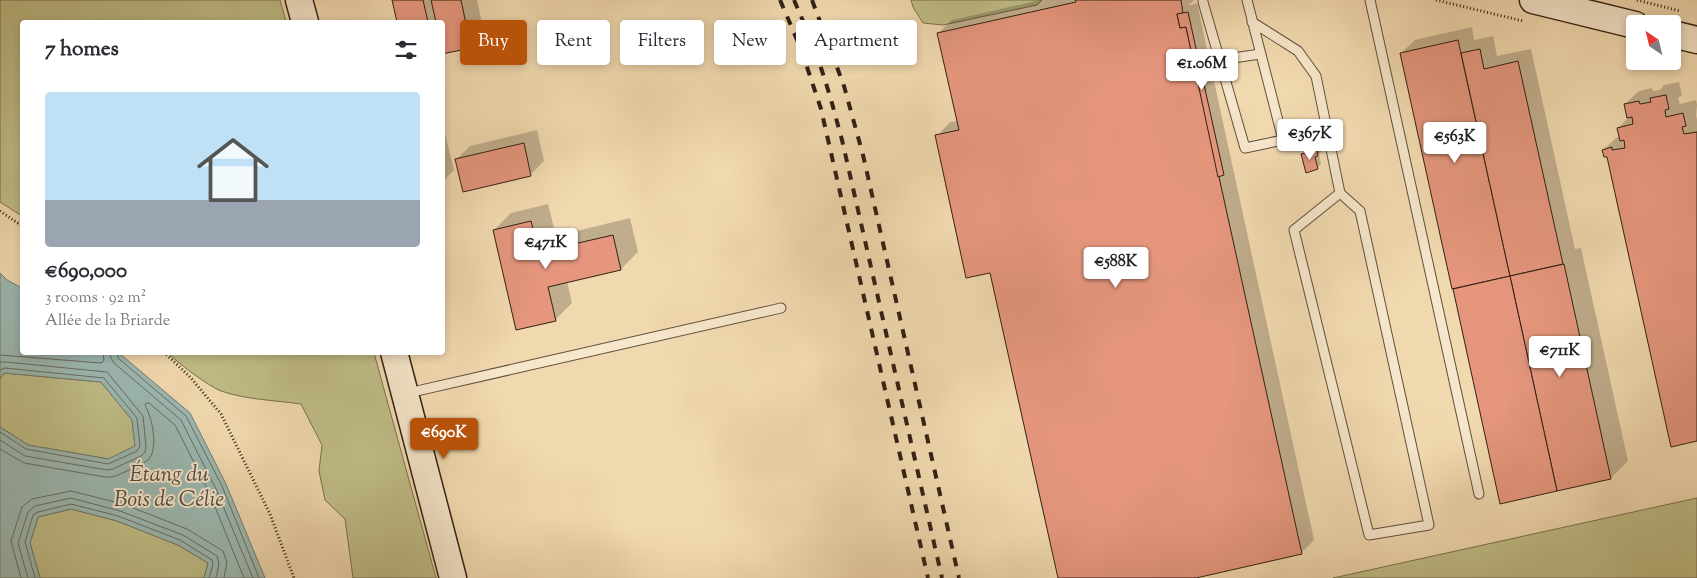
<!DOCTYPE html>
<html lang="en">
<head>
<meta charset="utf-8">
<style>
	body { margin:0; font-family:"Sorts Mill Goudy",serif; background:#f2f2f3; color:#2b2b33; height:100vh; display:flex; flex-direction:column; font-size:19px; white-space:nowrap }
	* { box-sizing:border-box; margin:0 }
	p { font-size:16px; color:#7c7c81 }
	.icon { flex:none; width:28px; height:28px; fill:none; stroke:currentColor; stroke-width:2; stroke-linecap:round; stroke-linejoin:round }
	.map { position:relative; flex:1; overflow:hidden }
	.panel { position:absolute; left:20px; top:20px; width:425px; height:335px; display:flex; flex-direction:column; background:#fff; border-radius:5px; box-shadow:0 2px 8px #0003 }
	.panel>* { flex:none }
	.top-card { position:absolute; left:460px; top:20px; width:475px; height:45px; display:flex; gap:10px }
	.needle { width:32px; rotate:325deg }
	.controls { position:absolute; left:1626px; top:15px; display:grid; gap:10px }
	.controls a { display:grid; place-items:center; width:55px; height:55px; border-radius:5px; background:#fff; box-shadow:0 2px 8px #0003; font-size:25px }
	.price { position:absolute; translate:-50% -42px; padding:0 11px; border-radius:5px; background:#fff; color:#222; font-size:16px; line-height:32px; filter:drop-shadow(0 1px 2px #0008) }
	.price::after { content:''; position:absolute; left:50%; top:30px; width:15px; height:11px; margin-left:-8px; background:inherit; clip-path:polygon(0 0,100% 0,50% 100%) }
	.price.selected { background:#b45309; color:#fff }
	ul { padding:0; list-style:none }
	li { display:grid; align-content:center; gap:10px; height:265px; padding:0 25px }
	li+li { border-top:1px solid #e1e1e2 }
	li span { display:grid; place-items:center; height:155px; border-radius:5px; color:#555 }
	li>.icon { margin-inline-start:auto }
	span .icon { width:90px; height:90px; fill:#fffc; stroke-width:1 }
	li b { font-size:21px }
	h2 { display:flex; justify-content:space-between; align-items:center; height:60px; padding:0 25px; font-size:21px }
	.pill { padding:0 18px; border-radius:5px; background:#fff; box-shadow:0 2px 8px #0003; font-size:18px; line-height:45px }
	.pill.selected { background:#b45309; color:#fff }
	.map>svg:first-child { display:block }
</style>
</head>
<body>
<div class="map">
<svg width="1697" height="578" viewBox="0 0 1697 578">
	<rect width="100%" height="100%" fill="#f1d9af"/>
	<filter id="stains"><feTurbulence type="fractalNoise" baseFrequency=".004" numOctaves="4"/><feColorMatrix values="0 0 0 0 .2 0 0 0 0 .09 0 0 0 0 .02 0 0 0 .5 -.17"/></filter>
	<radialGradient id="worn" r=".72"><stop offset=".6" stop-color="#630" stop-opacity="0"/><stop offset="1" stop-color="#630" stop-opacity=".3"/></radialGradient>
	<g fill="#c0be87" stroke="#796f4e">
		<path d="M0,0H280L286,22H22V216L0,202Z"/>
		<path d="M911,0H1042L1037,5L943,25L923,23L913,7Z"/>
		<path d="M168,353H374L436,578H353L345,519L325,500L319,471L322,445L301,404C274,400 247,400 221,391C208,386 178,363 168,353Z"/>
		<path d="M4,373L101,382L132,420L135,446L109,459L28,445L0,427V379Z"/>
		<path d="M1697,498V578H1333Z"/>
		<path d="M71,509L117,521L178,545L208,563L204,578H40L30,543L38,517Z"/>
	</g>
	<path fill="#9cb9b3" stroke="#727c73" d="M0,273L7,280L22,288V352L119,353L190,413L226,484L265,578H204L208,563L178,545L117,521L71,509L38,517L30,543L40,578H0V427L28,445L108,459L135,446L132,420L101,382L4,373L0,379Z"/>
	<g fill="#0003">
		<path d="M393,0H477L484,33L470,47L442,22H398Z"/>
		<path d="M1040,0H1194L1188,6L1197,3L1314,540L1301,553L1189,578H1059L991,272L937,136L950,122L958,121L938,33L952,20Z"/>
		<path d="M1472,27L1474,40L1493,36L1497,56L1531,49L1575,249L1581,248L1628,461L1611,478L1454,289L1457,286L1401,53L1415,40Z"/>
		<path d="M1679,82L1682,95L1678,98L1680,104L1696,100L1697,105L1696,115L1697,120V440L1608,155L1603,150L1617,137L1620,136L1618,128L1628,118L1625,104L1639,91L1652,88L1653,91L1660,90L1664,85Z"/>
		<path d="M442,122L454,170L442,182Z"/>
		<path d="M537,130L544,161L531,174L464,191L457,159L470,146Z"/>
		<path d="M1321,147L1322,151L1319,154L1321,164L1317,168L1303,154L1307,150Z"/>
		<path d="M548,204L556,236L630,218L638,252L621,269L567,281L572,303L555,320L494,230L511,213Z"/>
	</g>
	<g fill="none" stroke-linecap="round" stroke-linejoin="round">
		<g stroke="#676c64" stroke-width="1">
			<path d="M110,352L111,358L114,363L181,420L216,489L253,578"/>
			<path d="M117,352L118,358L186,416L222,486L259,578"/>
			<path d="M0,355L101,363L104,361L103,352"/>
			<path d="M0,362H6L107,372L143,416L146,446L145,452L141,456L113,469L107,470L25,456L0,440"/>
			<path d="M0,370L5,368L104,378L137,418L140,446L137,451L108,464L26,449L0,432"/>
			<path d="M0,449L24,463L105,477C113,478 120,474 127,471C134,468 142,465 148,460C159,449 152,417 145,405L146,403H149L175,425L209,492L244,578"/>
			<path d="M21,578L11,541L22,507L32,499L71,491L123,504L187,529L223,551L227,562L224,578"/>
			<path d="M28,578L18,543L28,512L35,506L71,498L120,511L183,535L217,556L219,564L216,578"/>
			<path d="M35,578L25,542L33,515L38,512L71,504L118,516L180,540L212,560L213,565L209,578"/>
		</g>
	</g>
	<g fill="#e5967d" stroke="#322014">
		<path d="M392,0H423L428,22H397Z"/>
		<path d="M431,0H461L471,48L442,54V22H436Z"/>
		<path d="M1075,0H1181L1183,13L1177,14L1180,28L1186,27L1302,554L1196,578H1058L990,273L966,278L935,135L959,130L937,33L1076,2Z"/>
		<path d="M1188,12L1224,175L1218,177L1186,27L1180,28L1177,14Z"/>
		<path d="M1458,40L1510,276L1452,289L1400,53Z"/>
		<path d="M1480,49L1484,69L1518,61L1563,264L1510,276L1461,53Z"/>
		<path d="M1666,95L1669,109L1665,110L1666,117L1683,113L1686,126L1682,127L1684,134L1697,132V441L1671,447L1607,157H1604L1602,150L1612,147V150L1625,148L1624,140L1620,141L1617,128L1633,124L1632,117L1627,118L1624,104L1639,101L1640,104L1651,102L1650,98Z"/>
		<path d="M524,143L531,176L463,192L455,159Z"/>
		<path d="M1317,150L1318,156L1315,157L1318,169L1306,173L1301,154Z"/>
		<path d="M531,221L539,252L613,235L621,270L548,287L556,321L516,330L493,230Z"/>
		<path d="M1564,264L1611,479L1557,491L1510,276Z"/>
		<path d="M1510,276L1557,491L1500,504L1453,289Z"/>
	</g>
	<g fill="none" stroke-linecap="round" stroke-linejoin="round">
		<g stroke="#624e3b" stroke-width="11">
			<g id="lane">
				<path d="M1370,0L1479,494"/>
				<path d="M1203,2L1245,148L1283,140L1247,0"/>
				<path d="M1252,22L1298,51L1316,76L1340,193L1360,211L1429,525L1369,535L1294,230L1340,193"/>
				<path d="M1220,60L1260,54"/>
				<path d="M408,393L781,308"/>
			</g>
		</g>
		<g stroke="#322014" stroke-width="29">
			<g id="secondary">
				<path d="M299,0L305,22"/>
				<path d="M1533,0L1635,25"/>
				<path d="M1672,34L1697,40"/>
				<path d="M394,352L453,578"/>
			</g>
		</g>
		<g stroke="#322014" stroke-width="3" stroke-dasharray="1 2.5" stroke-linecap="butt">
			<path d="M1436,0L1523,21"/>
			<path d="M1637,0L1680,11"/>
			<path d="M0,211L22,226"/>
			<path d="M164,352L191,378L221,414L270,514L294,578"/>
		</g>
		<use href="#lane" stroke="#f6e6cb" stroke-width="9"/>
		<use href="#secondary" stroke="#f6e6cb" stroke-width="26"/>
		<g stroke="#322014" stroke-width="4" stroke-dasharray="9 9" stroke-linecap="butt">
			<path d="M780,0L801,49L821,109L928,578"/>
			<path d="M794,0L815,49L830,96L842,140L942,578"/>
			<path d="M812,0L844,86L863,155L959,578"/>
		</g>
	</g>
	<g text-anchor="middle" stroke-width="4" stroke-linejoin="round" paint-order="stroke">
		<g font-size="22" font-style="italic" fill="#524e44" stroke="#f6e6cb">
			<text x="169" y="481">Étang du<tspan x="169" dy="25">Bois de Célie</tspan></text>
		</g>
	</g>
	<rect width="100%" height="100%" filter="url(#stains)"/>
	<rect width="100%" height="100%" fill="url(#worn)"/>
</svg>
<div class="controls">
<a><svg class="needle" viewBox="-14 -14 28 28"><path d="M0-13l5 13h-10z" fill="#e53935"/><path d="M0 13l5-13h-10z" fill="#7c7c81"/></svg></a>
</div>
<b class="price" style="left:1202px;top:91px">€1.06M</b>
<b class="price" style="left:1310px;top:161px">€367K</b>
<b class="price" style="left:1455px;top:164px">€563K</b>
<b class="price" style="left:546px;top:270px">€471K</b>
<b class="price" style="left:1116px;top:289px">€588K</b>
<b class="price" style="left:1560px;top:378px">€711K</b>
<b class="price selected" style="left:444px;top:460px">€690K</b>
<div class="top-card">
<a class="pill selected">Buy</a>
<a class="pill">Rent</a>
<a class="pill">Filters</a>
<a class="pill">New</a>
<a class="pill">Apartment</a>
</div>
<section class="panel">
<h2>7 homes<svg class="icon" aria-label="filters" viewBox="0 0 24 24"><path d="M4 7h16M4 17h16"/><circle cx="9" cy="7" r="2"/><circle cx="15" cy="17" r="2"/></svg></h2>
<ul>
<li><span style="background:linear-gradient(#bfe0f5 70%,#9aa5b1 0)"><svg class="icon" aria-label="home" viewBox="0 0 24 24"><path d="M3 11l9-7 9 7M6 9v11h12V9"/></svg></span><div><b>€690,000</b><p>3 rooms · 92 m²</p><p>Allée de la Briarde</p></div></li>
</ul>
</section>
</div>
</body>
</html>
